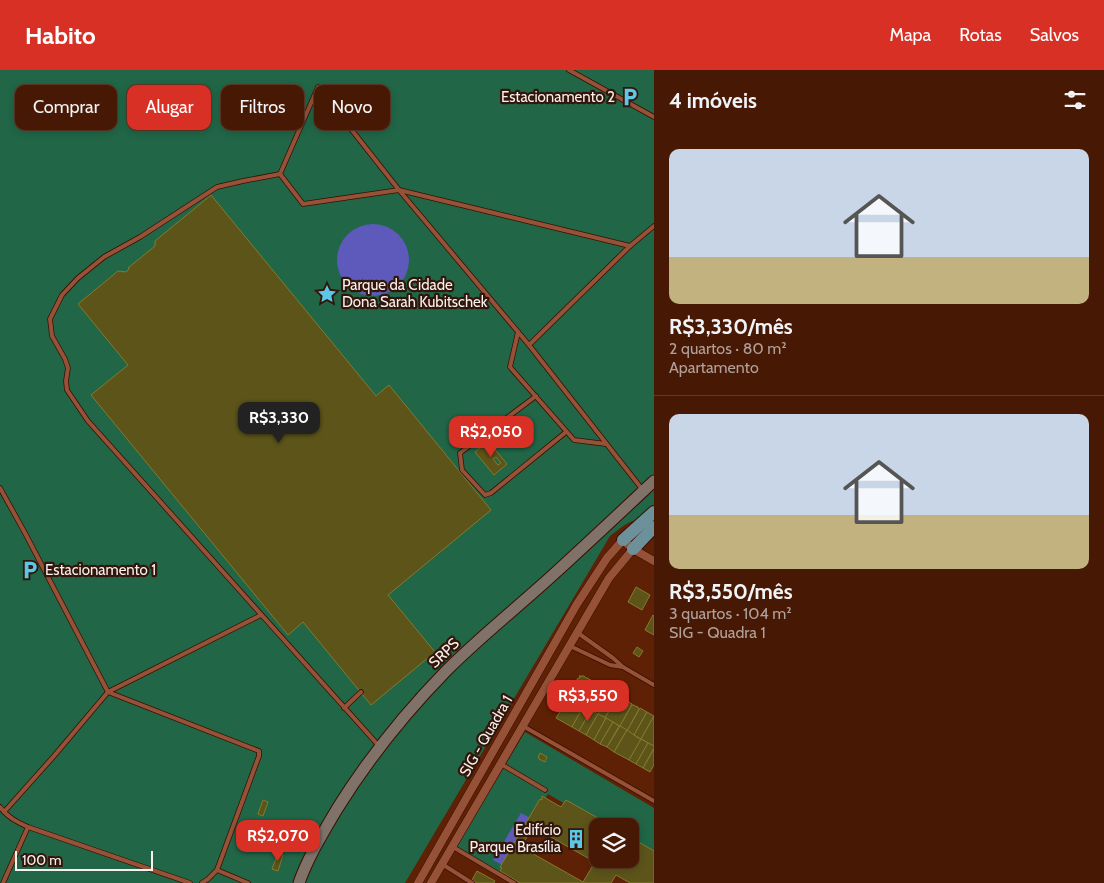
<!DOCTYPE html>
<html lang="pt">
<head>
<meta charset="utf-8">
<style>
	body { margin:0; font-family:Cabin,sans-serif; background:#512613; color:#f1f3f6; height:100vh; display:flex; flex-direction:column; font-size:19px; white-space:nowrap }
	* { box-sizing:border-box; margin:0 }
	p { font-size:16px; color:#b0a09a }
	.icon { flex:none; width:28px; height:28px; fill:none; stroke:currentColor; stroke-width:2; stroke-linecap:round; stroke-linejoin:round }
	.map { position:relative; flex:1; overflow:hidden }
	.details { display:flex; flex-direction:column; background:#471904; width:450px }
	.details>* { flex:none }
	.hud { position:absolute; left:15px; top:15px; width:475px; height:45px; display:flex; gap:10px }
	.controls { position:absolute; left:589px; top:748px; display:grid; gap:10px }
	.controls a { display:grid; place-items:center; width:50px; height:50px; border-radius:10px; background:#471904; box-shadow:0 2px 8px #0003,0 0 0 1px #5f3826; font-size:25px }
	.scale { position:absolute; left:15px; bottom:12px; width:138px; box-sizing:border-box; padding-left:5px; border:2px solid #f9f1ee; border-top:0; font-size:14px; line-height:18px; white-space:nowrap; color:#f9f1ee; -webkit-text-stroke:4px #32160b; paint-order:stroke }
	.price { position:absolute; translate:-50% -42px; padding:0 11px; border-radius:10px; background:#d93025; color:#fff; font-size:16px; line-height:32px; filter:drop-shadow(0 1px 2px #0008) }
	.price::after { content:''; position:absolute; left:50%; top:30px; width:15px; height:11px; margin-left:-8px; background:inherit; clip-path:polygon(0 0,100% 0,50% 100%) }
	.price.current { background:#222; color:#fff }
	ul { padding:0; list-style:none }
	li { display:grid; align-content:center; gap:10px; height:265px; padding:0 15px }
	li+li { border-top:1px solid #5f3826 }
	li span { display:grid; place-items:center; height:155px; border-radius:10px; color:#555 }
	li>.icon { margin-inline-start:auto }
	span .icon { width:90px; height:90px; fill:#fffc; stroke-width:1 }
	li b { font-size:21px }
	h2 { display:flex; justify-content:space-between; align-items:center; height:60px; padding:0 15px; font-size:21px }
	.tag { padding:0 18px; border-radius:10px; background:#471904; box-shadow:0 2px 8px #0003,0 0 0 1px #5f3826; font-size:18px; line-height:45px }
	.tag.current { background:#d93025; color:#fff }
	header { display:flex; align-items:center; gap:30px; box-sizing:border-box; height:70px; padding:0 25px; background:#d93025; color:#fff }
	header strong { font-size:24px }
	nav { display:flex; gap:28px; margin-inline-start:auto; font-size:18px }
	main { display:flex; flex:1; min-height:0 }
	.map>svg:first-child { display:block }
</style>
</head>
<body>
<header>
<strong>Habito</strong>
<nav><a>Mapa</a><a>Rotas</a><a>Salvos</a></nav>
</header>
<main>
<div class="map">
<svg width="654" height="813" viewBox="0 0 654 813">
	<rect width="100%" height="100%" fill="#5f2105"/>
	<g fill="#206647">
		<path d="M0,0H654V450C633,446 626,454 610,466L405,813H0Z"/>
		<path d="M525,662L654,738V787L630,772V756H603L548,724L501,803L457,777Z"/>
	</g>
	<g fill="#5d5abb">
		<circle cx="373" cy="190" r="36"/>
		<path d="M521,743L532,749L504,796L493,790Z"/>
	</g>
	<g fill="#5c5419" stroke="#857a2d" fill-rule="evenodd">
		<path d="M211,125L376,326L389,315L491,440L388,525L435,582L371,635L303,552L288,565L91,325L128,295L78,234L118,201L126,202L129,199L128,198L155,176V171Z"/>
		<path d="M488,371L507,394L494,405L475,382ZM496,387L501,393L498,395L493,389Z"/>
		<path d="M636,517L650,525L642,540L628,532Z"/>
		<path d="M653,545L654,546V565L645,560Z"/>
		<path d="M637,577L643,581L639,587L633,583Z"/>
		<path d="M579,606H584L586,608H588V609L591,610L593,612H595L596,614L584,636L569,627V623L571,622V620H573V617L575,615V613L577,612V609L580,608Z"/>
		<path d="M597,614L611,622L607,629L604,627L601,632L604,634L600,641L586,633Z"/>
		<path d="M611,623L618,627L605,648L598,644Z"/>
		<path d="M618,626H619L632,634L620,656L605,648Z"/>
		<path d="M569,627L584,636L572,657L556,648Z"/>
		<path d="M632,635H634L635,636L638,637L639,639L627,661L620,656Z"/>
		<path d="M585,636L591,640L579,661L572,657L582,639L583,640Z"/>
		<path d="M640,638L647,642L634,665L627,661Z"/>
		<path d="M591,640L598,644L586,665L579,661Z"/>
		<path d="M647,642L654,646L641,669L634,665Z"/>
		<path d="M598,644L606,648L594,670L586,665Z"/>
		<path d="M654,646V676L641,669Z"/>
		<path d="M606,648L613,652L600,674L594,670Z"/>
		<path d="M613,652L619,656L607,677L600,674Z"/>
		<path d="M620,656L627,660L614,682L607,677Z"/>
		<path d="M627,660L641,670L629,690L614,682Z"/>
		<path d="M641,669L648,673L636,694L629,690Z"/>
		<path d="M648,673L654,676V678L643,698L636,694Z"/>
		<path d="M654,679V695L650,702L643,698Z"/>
		<path d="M540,683L547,687L545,692L539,689V688L538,687Z"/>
		<path d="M542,726L561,737L566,730L612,756H598V789H630V767L654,781V813H630L616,805L611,813H520L500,801L502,798L500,797L540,729L542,730ZM533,757L595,792L583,812L521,777Z"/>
		<path d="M263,730L268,732L263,746L258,744Z"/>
		<path d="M278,783L283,785L278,801L272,799Z"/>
		<path d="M477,801L495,811L494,813H477L472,810Z"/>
	</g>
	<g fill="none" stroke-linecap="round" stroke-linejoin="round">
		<g stroke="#3b0d00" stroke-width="5.5">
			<g id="lane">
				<path d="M569,0L654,47"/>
				<path d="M280,104L243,111L217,117L140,167L104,187L78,208L62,225L50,249L52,266L65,289L68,298L66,311L67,320L88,351L379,676"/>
				<path d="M280,104L318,17L399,120L529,275"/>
				<path d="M280,104L303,134L399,120L630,176"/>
				<path d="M518,262L510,297L574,370L606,374"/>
				<path d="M536,326L460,383L462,400L485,425L491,423L566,362"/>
				<path d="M0,418L25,463L108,622L259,681V686L217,800L208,809L202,813"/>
				<path d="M642,419L529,275L630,176L654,156"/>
				<path d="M578,563L613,588L623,597L654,615"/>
				<path d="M570,576L610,595L623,597"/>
				<path d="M344,638L361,622"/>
				<path d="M523,656L654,731"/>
				<path d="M501,694L545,720"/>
				<path d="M0,737C7,747 17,752 28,757L190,813"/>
				<path d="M4,742L54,686L108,622L261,545"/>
				<path d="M453,777L514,813"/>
				<path d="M442,794L472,813"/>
				<path d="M217,800L248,813"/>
				<path d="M3,813L28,757"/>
			</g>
		</g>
		<g stroke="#3b0d00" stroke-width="9">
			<g id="street">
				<path d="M418,813L577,534L607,488L623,470L633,479L654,491"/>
				<path d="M431,813L609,508L633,479"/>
			</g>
		</g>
		<g stroke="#3b0d00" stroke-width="13">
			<path id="secondary" d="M299,813C308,787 323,763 337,739C368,689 406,642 447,600C481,566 519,536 554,504C588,473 621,442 654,411"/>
		</g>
		<g stroke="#3b0d00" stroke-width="14">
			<g id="primary">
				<path d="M623,470L654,442"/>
				<path d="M633,479L654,457"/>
			</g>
		</g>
		<use href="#lane" stroke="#955238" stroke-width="4"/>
		<use href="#street" stroke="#955238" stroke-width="8"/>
		<use href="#secondary" stroke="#817269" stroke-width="11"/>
		<use href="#primary" stroke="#6d919a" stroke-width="12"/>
	</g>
	<defs>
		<g id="parking-bare" transform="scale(1.5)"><path d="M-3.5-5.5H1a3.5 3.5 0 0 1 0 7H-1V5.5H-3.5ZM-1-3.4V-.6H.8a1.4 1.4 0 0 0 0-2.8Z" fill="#5dc7e8" stroke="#32160b" stroke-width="2.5" paint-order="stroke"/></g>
		<g id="sight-bare" transform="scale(1.5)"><path d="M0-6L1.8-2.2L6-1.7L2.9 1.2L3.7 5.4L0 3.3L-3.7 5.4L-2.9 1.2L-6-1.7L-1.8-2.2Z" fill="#5dc7e8" stroke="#32160b" stroke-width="2.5" paint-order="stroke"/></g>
		<g id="building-bare" transform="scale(1.5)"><path d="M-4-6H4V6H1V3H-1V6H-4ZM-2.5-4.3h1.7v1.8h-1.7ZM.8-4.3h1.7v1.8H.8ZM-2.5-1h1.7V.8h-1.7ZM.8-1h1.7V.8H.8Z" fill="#5dc7e8" stroke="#32160b" stroke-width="2.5" paint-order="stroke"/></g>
	</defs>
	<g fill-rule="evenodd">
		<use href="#parking-bare" x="630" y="27"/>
		<use href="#sight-bare" x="327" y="224"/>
		<use href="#parking-bare" x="30" y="500"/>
		<use href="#building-bare" x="576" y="769"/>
	</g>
	<g text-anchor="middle" stroke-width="4.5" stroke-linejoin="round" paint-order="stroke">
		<g font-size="15" fill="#f9f1ee" stroke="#32160b" text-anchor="end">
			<text x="615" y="32">Estacionamento 2</text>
			<text x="342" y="220" text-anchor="start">Parque da Cidade<tspan x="342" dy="17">Dona Sarah Kubitschek</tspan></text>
			<text x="45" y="505" text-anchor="start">Estacionamento 1</text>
			<text x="561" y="765">Edifício<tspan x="561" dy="17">Parque Brasília</tspan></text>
		</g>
		<g font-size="15" fill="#f9f1ee" stroke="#32160b">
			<text transform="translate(444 583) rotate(-44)" y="5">SRPS</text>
			<text transform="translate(486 666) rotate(-60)" y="5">SIG - Quadra 1</text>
		</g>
	</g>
</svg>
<div class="controls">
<a><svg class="icon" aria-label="layers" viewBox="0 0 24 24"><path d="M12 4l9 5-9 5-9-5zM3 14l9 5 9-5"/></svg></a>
</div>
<div class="scale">100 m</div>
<b class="price current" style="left:279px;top:374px">R$3,330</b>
<b class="price" style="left:491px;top:388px">R$2,050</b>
<b class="price" style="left:588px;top:652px">R$3,550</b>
<b class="price" style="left:278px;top:792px">R$2,070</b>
<div class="hud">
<a class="tag">Comprar</a>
<a class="tag current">Alugar</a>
<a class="tag">Filtros</a>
<a class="tag">Novo</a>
</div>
</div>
<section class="details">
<h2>4 imóveis<svg class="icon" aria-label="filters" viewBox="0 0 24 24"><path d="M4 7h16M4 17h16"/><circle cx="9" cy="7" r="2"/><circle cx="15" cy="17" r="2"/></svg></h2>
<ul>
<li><span style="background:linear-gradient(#c9d6e8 70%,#c2b280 0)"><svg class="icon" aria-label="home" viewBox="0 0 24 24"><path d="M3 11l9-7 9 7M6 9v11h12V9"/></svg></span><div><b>R$3,330/mês</b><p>2 quartos · 80 m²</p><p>Apartamento</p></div></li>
<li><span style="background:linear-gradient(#c9d6e8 65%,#c2b280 0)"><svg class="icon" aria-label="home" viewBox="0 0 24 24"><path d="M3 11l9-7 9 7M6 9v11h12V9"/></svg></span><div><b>R$3,550/mês</b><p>3 quartos · 104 m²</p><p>SIG - Quadra 1</p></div></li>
</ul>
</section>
</main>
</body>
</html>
